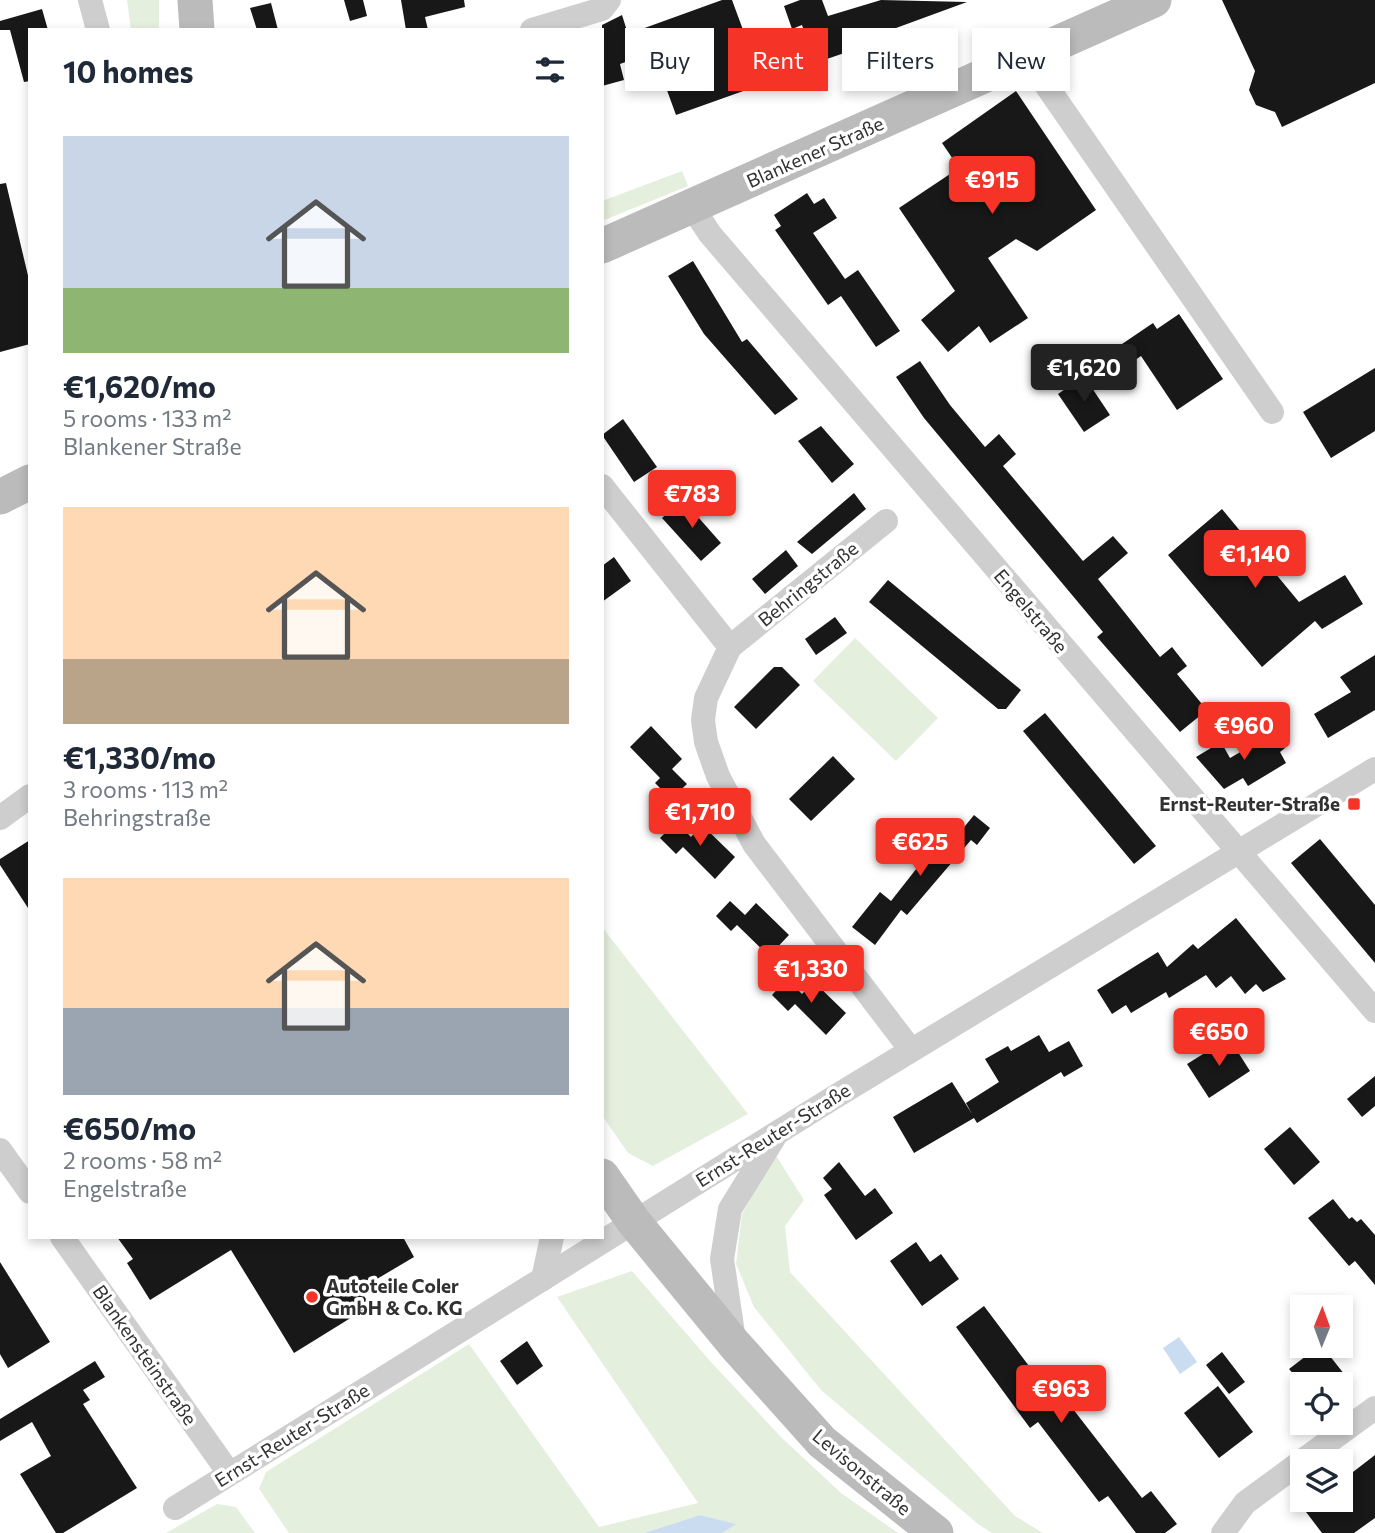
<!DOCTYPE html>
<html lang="en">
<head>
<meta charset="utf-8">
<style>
	body { margin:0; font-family:Commissioner,sans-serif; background:#f2f2f3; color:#1f2937; height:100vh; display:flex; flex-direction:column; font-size:26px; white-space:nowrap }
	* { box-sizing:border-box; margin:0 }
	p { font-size:23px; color:#747a83 }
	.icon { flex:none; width:38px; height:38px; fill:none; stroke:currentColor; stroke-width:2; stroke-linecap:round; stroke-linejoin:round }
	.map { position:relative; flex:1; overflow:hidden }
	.details { position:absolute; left:28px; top:28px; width:576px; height:1211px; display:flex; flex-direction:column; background:#fff; border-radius:0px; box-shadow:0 4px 10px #0003 }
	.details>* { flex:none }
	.guide { position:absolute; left:625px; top:28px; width:644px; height:63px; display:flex; gap:14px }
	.needle { width:46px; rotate:1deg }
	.buttons { position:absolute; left:1290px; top:1295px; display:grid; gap:14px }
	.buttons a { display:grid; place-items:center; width:63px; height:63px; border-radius:0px; background:#fff; box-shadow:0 4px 10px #0003; font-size:35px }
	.price { position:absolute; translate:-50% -60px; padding:0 16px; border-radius:7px; background:#f53326; color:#fff; font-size:23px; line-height:46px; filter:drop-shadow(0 2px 4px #0008) }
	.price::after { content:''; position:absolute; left:50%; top:42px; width:21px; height:16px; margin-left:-10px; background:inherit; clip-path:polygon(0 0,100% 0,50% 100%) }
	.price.selected { background:#222; color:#fff }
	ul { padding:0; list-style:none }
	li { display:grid; align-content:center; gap:14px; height:371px; padding:0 35px }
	li span { display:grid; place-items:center; height:217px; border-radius:0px; color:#555 }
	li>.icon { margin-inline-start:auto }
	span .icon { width:126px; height:126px; fill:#fffc; stroke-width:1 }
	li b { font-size:30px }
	h2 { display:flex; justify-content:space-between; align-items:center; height:84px; padding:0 35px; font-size:30px }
	.chip { padding:0 24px; border-radius:0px; background:#fff; box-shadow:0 4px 10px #0003; font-size:24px; line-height:63px }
	.chip.selected { background:#f53326; color:#fff }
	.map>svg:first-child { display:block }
</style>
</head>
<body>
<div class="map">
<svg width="1375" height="1533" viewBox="0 0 1375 1533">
	<rect width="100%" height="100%" fill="#fff"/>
	<g fill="#e5efde">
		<path d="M127,0H159V30H131Z"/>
		<path d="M682,171L688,186L602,221V201Z"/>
		<path d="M855,638L938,718L896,761L813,681Z"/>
		<path d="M602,927L748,1114L653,1166L628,1153L602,1115Z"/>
		<path d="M775,1154L804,1200L785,1226L790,1272L1015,1516L1043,1533H992L978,1524L821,1390L754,1307L736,1264L742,1214Z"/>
		<path d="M632,1271L711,1362L781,1437L841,1493L898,1533H722L735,1524L700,1515L644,1533H289L259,1489L266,1472L469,1344L599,1527L698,1503L557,1297Z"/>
		<path d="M217,1504L236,1507L255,1533H166Z"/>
	</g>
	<g fill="#c9dcf0">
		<path d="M1179,1337L1197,1362L1180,1374L1163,1348Z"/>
		<path d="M700,1515L736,1524L722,1533H644Z"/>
	</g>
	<g fill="#181818">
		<path d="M344,0H363L367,16L350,21Z"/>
		<path d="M401,0H464L465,7L425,17L428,30H406Z"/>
		<path d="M722,0H732L763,84L676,115L653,52L620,64L624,80L602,86V25L622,15L628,34Z"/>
		<path d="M800,0H822L828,16L881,0L967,2L866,39L868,45L815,63L802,25L792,29L784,6Z"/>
		<path d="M1222,0H1375V83L1282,127L1275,112L1256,105L1249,90L1255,71Z"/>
		<path d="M271,3L278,30H257L250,8Z"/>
		<path d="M42,9L48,30H30V81L24,82L10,30H0V21Z"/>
		<path d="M1016,91L1096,210L1037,251L1016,239L988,258L1028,318L990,343L979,326L948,352L921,320L955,291L899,208L959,168L942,143Z"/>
		<path d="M6,183L30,284V344L0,352V184Z"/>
		<path d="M807,193L814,204L824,198L837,218L813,233L845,279L858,270L900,331L876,347L841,296L828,305L775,230L781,226L774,215Z"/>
		<path d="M693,261L742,342L747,339L798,399L775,415L704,334L668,276Z"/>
		<path d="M1179,314L1223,379L1177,410L1141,356L1107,379L1094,363L1153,323L1157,329Z"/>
		<path d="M920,361L950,405L985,447L999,434L1016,454L1003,466L1083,561L1113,536L1128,553L1098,579L1160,657L1172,647L1187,666L1177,674L1207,710L1180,732L1097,637L1103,632L924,418L896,377Z"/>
		<path d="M1375,368V431L1331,458L1303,412Z"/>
		<path d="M1084,376L1110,415L1084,432L1058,394Z"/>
		<path d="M623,419L657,467L634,482L602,435Z"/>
		<path d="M821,426L854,464L832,483L798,441Z"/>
		<path d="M854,493L866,509L812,554L797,542Z"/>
		<path d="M683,500L721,543L701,561L662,518Z"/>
		<path d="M1222,509L1299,602L1345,575L1363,604L1322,629L1315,621L1262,667L1168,555Z"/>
		<path d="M786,550L798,566L765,594L752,579Z"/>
		<path d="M614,557L631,581L602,602V566Z"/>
		<path d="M888,580L1021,690L1006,709H998L869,602Z"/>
		<path d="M835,617L847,633L816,655L805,639Z"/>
		<path d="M1375,655V710L1328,738L1314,714L1351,692L1340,677Z"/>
		<path d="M774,667H782L800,685L756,729L734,707Z"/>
		<path d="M1045,713L1156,846L1134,864L1023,731Z"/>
		<path d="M651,726L682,759L672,769L687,784L671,799L655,783L660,778L630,747Z"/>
		<path d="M1275,732L1285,748L1280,752L1286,763L1248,786L1243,778L1224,789L1196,757L1221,742L1230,758Z"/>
		<path d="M833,756L855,779L811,821L789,799Z"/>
		<path d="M974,815L990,828L977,845L971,840L907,915L901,910L875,945L852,927L880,892L891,901L924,859L921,856L949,820L961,831Z"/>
		<path d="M676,822L691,837L702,825L735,857L715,879L683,847L676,854L660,838Z"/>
		<path d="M1320,839L1375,905V963L1291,863Z"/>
		<path d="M30,840V911L0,865V859Z"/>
		<path d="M730,901L745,915L756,903L789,935L769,956L737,925L731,931L716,916Z"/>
		<path d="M1236,918L1286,979L1263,992L1256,984L1245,994L1231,976L1216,988L1206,975L1169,998L1166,992L1131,1013L1126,1005L1112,1014L1097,990L1158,952L1167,967L1193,944L1198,949Z"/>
		<path d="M787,979L802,994L814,982L846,1013L826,1035L795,1004L788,1011L772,995Z"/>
		<path d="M1039,1035L1049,1052L1069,1041L1083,1066L1064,1077L1061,1072L977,1123L974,1118L914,1153L893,1117L952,1082L972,1114L966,1103L999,1082L985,1059L1008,1046L1011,1051Z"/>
		<path d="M1229,1038L1250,1071L1209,1098L1187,1064Z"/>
		<path d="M1375,1076V1106L1362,1117L1347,1099Z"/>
		<path d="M1290,1127L1320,1162L1294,1185L1264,1149Z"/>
		<path d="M839,1162L865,1196L875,1188L893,1213L856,1240L824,1195L832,1189L823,1178Z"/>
		<path d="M1333,1199L1349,1219L1352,1217L1357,1222L1361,1219L1375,1235V1285L1355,1261L1349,1266L1308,1218Z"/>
		<path d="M117,1237H403L414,1257L360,1289L370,1306L294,1353L231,1250L150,1300L127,1263L133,1259Z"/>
		<path d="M916,1242L930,1262L941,1254L959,1279L922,1306L890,1261Z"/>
		<path d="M0,1262L50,1342L8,1368L0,1354Z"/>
		<path d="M984,1306L1059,1406L1066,1400L1142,1498L1151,1491L1177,1524L1165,1533H1136L1108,1496L1099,1502L1038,1422L1030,1428L956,1327Z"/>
		<path d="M527,1341L543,1366L517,1385L500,1361Z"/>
		<path d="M1298,1346H1322L1352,1384H1302L1289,1369L1306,1356Z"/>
		<path d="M1222,1352L1245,1382L1229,1394L1206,1365Z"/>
		<path d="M95,1361L105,1377L83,1390L90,1400L83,1404L137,1488L63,1533H56L20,1474L51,1456L32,1422L0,1441V1419Z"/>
		<path d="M1218,1386L1253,1432L1219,1458L1184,1413Z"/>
		<path d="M1375,1455V1518L1354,1533H1322L1303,1508L1314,1500H1340V1482Z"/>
	</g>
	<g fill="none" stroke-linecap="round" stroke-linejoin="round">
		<g stroke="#cecece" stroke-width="24">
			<path d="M90,0L98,30"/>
			<path d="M532,30L602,9L609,0"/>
			<path d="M1028,59L1272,412"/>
			<path d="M692,207L710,234L1375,1011"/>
			<path d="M602,486L730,647"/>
			<path d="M886,521L730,647L706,698L703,720L706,742L718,776L754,844L911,1050"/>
			<path d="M0,818L30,796"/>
			<path d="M0,1150L30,1192"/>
			<path d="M62,1237L229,1473"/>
			<path d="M543,1279L552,1237"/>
			<path d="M734,1340L722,1259L730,1209L774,1138"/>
			<path d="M1302,1461L1375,1408"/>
			<path d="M175,1508L833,1098L1375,769"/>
			<path d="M1223,1533L1245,1503L1302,1461"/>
		</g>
		<g stroke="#bbb" stroke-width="35">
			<path d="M195,0L197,30"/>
			<path d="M602,246L1154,0"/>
			<path d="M0,497L30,482"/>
			<path d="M602,1176L634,1222L735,1345L822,1442L936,1533"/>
		</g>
	</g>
	<g fill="#f53326" stroke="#fff" stroke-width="2.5">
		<rect x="1347" y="797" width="14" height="14" rx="3.5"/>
		<circle cx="312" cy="1297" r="7"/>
	</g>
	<g text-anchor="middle" stroke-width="7" stroke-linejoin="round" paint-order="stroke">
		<g font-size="19" fill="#313131" stroke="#fff">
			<text transform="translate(815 152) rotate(-24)" y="7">Blankener Straße</text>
			<text transform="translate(808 584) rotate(-39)" y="7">Behringstraße</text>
			<text transform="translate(1031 611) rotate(50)" y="7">Engelstraße</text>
			<text transform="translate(773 1135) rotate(-32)" y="7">Ernst-Reuter-Straße</text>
			<text transform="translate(145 1355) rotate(55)" y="7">Blankensteinstraße</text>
			<text transform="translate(292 1435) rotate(-32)" y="7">Ernst-Reuter-Straße</text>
			<text transform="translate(862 1472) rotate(40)" y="7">Levisonstraße</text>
		</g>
		<g font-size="19" font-weight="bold" fill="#313131" stroke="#fff" text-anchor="end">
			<text x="1340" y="811">Ernst-Reuter-Straße</text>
			<text x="326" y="1293" text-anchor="start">Autoteile Coler<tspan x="326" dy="22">GmbH &amp; Co. KG</tspan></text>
		</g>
	</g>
</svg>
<div class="buttons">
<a><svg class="needle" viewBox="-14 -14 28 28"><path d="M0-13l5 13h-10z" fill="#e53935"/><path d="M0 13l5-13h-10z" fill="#747a83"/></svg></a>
<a><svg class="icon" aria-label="locate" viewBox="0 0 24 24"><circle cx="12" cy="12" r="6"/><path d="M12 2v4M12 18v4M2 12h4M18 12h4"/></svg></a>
<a><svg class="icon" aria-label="layers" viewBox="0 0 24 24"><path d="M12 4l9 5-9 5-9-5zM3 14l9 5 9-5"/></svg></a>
</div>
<b class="price" style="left:992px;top:216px">€915</b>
<b class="price selected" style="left:1084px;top:404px">€1,620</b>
<b class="price" style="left:692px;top:530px">€783</b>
<b class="price" style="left:1255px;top:590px">€1,140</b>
<b class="price" style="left:1244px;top:762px">€960</b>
<b class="price" style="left:700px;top:848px">€1,710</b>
<b class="price" style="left:920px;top:878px">€625</b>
<b class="price" style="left:811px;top:1005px">€1,330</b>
<b class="price" style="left:1219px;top:1068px">€650</b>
<b class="price" style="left:1061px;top:1425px">€963</b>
<div class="guide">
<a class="chip">Buy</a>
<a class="chip selected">Rent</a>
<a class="chip">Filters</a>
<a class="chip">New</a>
</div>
<section class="details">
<h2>10 homes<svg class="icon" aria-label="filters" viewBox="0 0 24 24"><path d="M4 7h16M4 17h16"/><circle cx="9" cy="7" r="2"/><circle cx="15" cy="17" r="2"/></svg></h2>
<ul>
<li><span style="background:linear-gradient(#c9d6e8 70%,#8fb573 0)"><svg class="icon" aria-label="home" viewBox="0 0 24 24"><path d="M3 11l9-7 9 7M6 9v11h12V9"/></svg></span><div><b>€1,620/mo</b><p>5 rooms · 133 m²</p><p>Blankener Straße</p></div></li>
<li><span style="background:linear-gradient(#ffd9b3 70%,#b9a48a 0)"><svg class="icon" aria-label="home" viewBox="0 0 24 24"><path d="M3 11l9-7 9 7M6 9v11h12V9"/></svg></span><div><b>€1,330/mo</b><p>3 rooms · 113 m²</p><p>Behringstraße</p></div></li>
<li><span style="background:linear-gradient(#ffd9b3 60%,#9aa5b1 0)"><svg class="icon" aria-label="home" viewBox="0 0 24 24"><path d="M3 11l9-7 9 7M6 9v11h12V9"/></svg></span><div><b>€650/mo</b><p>2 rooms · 58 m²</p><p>Engelstraße</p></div></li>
</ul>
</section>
</div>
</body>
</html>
